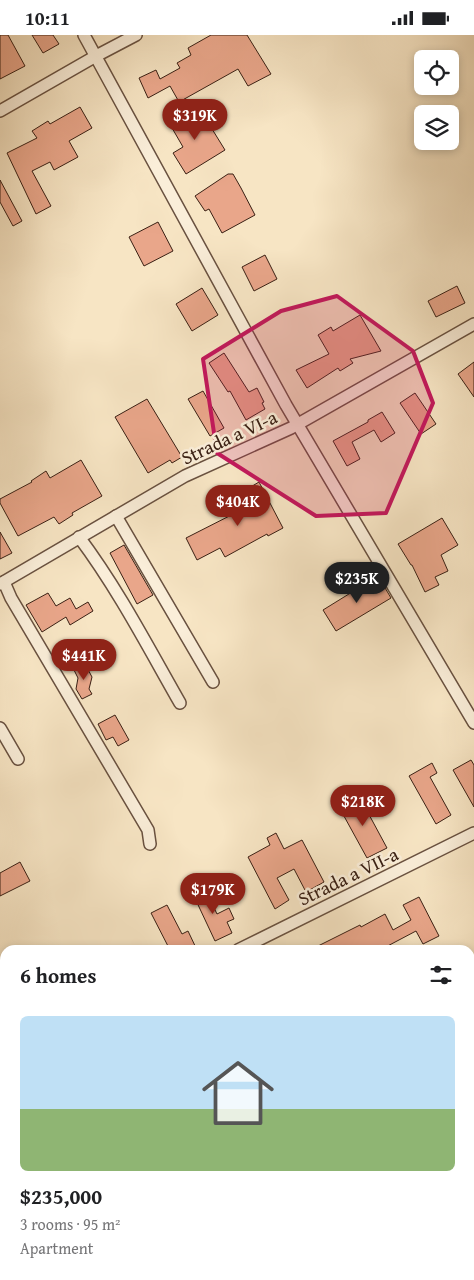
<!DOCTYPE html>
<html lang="en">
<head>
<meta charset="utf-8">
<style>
	body { margin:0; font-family:"Gentium Book Plus",serif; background:#f2f2f2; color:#202124; height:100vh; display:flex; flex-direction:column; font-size:19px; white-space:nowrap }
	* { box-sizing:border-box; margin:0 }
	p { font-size:16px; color:#757577 }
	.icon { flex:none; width:28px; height:28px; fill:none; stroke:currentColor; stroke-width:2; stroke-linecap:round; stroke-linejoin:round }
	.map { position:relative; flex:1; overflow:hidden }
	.side { position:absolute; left:0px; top:910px; width:475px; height:335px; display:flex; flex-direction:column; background:#fff; border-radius:15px 15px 0 0; box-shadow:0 2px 8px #0003 }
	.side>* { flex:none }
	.fabs { position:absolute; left:414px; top:15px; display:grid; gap:10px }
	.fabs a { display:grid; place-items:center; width:45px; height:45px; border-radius:8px; background:#fff; box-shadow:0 2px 8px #0003; font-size:25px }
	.price { position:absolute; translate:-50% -42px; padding:0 11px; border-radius:18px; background:#8f2418; color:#fff; font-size:16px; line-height:32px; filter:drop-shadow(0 1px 2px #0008) }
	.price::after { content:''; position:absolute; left:50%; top:30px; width:15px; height:11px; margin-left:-8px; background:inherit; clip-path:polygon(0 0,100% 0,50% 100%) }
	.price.current { background:#222; color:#fff }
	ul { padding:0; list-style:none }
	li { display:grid; align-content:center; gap:10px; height:265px; padding:0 20px }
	li span { display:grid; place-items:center; height:155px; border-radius:8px; color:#555 }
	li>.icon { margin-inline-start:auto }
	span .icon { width:90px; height:90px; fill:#fffc; stroke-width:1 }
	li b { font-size:21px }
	h2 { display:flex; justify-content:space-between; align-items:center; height:60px; padding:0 20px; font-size:21px }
	.status { display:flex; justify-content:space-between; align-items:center; height:35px; padding:0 25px; background:#fff; direction:ltr }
	.status svg { height:14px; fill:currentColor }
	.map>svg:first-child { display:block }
</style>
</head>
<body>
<div class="status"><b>10:11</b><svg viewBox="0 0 49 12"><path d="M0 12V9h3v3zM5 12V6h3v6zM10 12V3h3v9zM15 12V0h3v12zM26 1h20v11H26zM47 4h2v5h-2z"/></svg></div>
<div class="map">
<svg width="474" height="1245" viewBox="0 0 474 1245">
	<rect width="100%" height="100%" fill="#f7e5c4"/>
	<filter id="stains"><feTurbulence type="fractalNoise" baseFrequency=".004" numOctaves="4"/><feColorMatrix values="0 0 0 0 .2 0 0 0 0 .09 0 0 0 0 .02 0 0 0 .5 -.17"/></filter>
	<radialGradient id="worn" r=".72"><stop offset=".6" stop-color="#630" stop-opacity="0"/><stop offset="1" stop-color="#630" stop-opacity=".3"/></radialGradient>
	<g fill="#e9a68a" stroke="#3a2014">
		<path d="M0,0H8L25,31L0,44Z"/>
		<path d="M32,0H53L59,9L43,18Z"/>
		<path d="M211,0H247L271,39L248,51L238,34L179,67L170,51L148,63L139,43L156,35L160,44L180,33L177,28L191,20L188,13Z"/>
		<path d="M80,72L92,93L69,106L78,122L54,135L50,127L32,136L51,171L36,179L7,118L37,103L32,96L48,86L50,89Z"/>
		<path d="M189,73L196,85L204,81L225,115L186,139L173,118L183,112L168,86Z"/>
		<path d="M228,139H233L241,153L255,180L222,198L209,174L205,176L195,161Z"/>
		<path d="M0,145L22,186L13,191L0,167Z"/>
		<path d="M158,187L173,216L144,231L129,202Z"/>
		<path d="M265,220L277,244L254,256L242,232Z"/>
		<path d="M457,251L465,268L436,282L428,266Z"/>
		<path d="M202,253L218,280L192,296L176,269Z"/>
		<path d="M360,280L381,316L350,324L353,328L340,336L338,333L307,353L296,335L329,319L318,300L331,292L333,296Z"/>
		<path d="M224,318L249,357L257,353L264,367L262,368L265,374L246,385L230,356L228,357L209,328Z"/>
		<path d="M474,327V362L458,339Z"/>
		<path d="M203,356L224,393L210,401L188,364Z"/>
		<path d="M415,358L436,389L421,399L400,368Z"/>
		<path d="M147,364L182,422L172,428L170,425L148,438L115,382Z"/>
		<path d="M382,377L395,398L381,407L374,395L352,407L360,424L347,431L333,406L368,387V385Z"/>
		<path d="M81,425L102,461L72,478L73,480L59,489L54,482L18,501L0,468V464L32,447L31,446L46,436L50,443Z"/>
		<path d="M259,447L283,493L268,501L267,499L225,522L220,513L197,525L186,503L251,470L244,456Z"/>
		<path d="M442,483L458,510L441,520L448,536L435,542L439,550L425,557L412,530H411L398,509Z"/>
		<path d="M0,497L12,518L0,524Z"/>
		<path d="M124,510L153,560L137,569L110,518Z"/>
		<path d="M378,541L391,563L336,596L323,575Z"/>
		<path d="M48,558L56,571L70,563L76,574L88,567L93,576L70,590L66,582L42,597L26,570Z"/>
		<path d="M85,629L92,642L89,654L92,659L82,664L76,654L78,643L74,635Z"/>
		<path d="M115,680L129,705L118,711L113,702L106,705L98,689Z"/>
		<path d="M471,725L474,730V772L453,735Z"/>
		<path d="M432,728L437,738L430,742L451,780L436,789L409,741Z"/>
		<path d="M359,761L387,813L367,823L339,772Z"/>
		<path d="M276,798L284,814L302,805L324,847L306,857L294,834L277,843L289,865L275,874L248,822L270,810L267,803Z"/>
		<path d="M20,827L30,846L0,861V838Z"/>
		<path d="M204,852L217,879L229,873L234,884L227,887L232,898L215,906L192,857Z"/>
		<path d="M419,862L439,901L423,909L416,896L380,915H310L360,890L361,892L385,879L393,895L411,885L403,870Z"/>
		<path d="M167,870L182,899L188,896L197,915H170L151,878Z"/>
	</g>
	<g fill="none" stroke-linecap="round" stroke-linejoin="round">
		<g stroke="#695140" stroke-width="14">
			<g id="minor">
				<path d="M84,0L286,370L474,688"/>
				<path d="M0,76L96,21L136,0"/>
				<path d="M116,481L213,647"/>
				<path d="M79,502C118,554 148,612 180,668"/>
				<path d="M4,547L11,563L148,795L150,809"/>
				<path d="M0,549L185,441L291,393L474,289"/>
				<path d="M0,693L18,724"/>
				<path d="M238,915L474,798"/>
				<path d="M0,1033L5,1030"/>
				<path d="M432,1240L435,1245"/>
				<path d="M101,1245L111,1240"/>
			</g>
		</g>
		<g stroke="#695140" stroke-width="16">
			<g id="tertiary">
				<path d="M0,985L5,994"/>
				<path d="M139,1240L141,1245"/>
			</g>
		</g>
		<use href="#minor" stroke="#faeed9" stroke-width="11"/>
		<use href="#tertiary" stroke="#faeed9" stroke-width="14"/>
	</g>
	<path fill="#c2185b" fill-opacity="0.2" stroke="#c2185b" stroke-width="4" stroke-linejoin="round" d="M337,261L413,316L433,368L386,478L316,481L217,418L203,324L281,276Z"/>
	<g text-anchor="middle" stroke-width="5" stroke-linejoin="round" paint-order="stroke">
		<g font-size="19" fill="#3a2014" stroke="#faeed9">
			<text transform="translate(229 402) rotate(-25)" y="7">Strada a VI-a</text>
			<text transform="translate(348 841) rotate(-26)" y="7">Strada a VII-a</text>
		</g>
	</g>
	<rect width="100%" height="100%" filter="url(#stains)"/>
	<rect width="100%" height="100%" fill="url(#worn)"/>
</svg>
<div class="fabs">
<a><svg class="icon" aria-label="locate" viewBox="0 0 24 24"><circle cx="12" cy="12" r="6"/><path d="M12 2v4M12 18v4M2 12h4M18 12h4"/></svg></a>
<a><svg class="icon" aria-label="layers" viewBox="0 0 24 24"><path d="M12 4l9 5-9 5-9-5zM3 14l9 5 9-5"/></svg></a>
</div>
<b class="price" style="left:195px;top:106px">$319K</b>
<b class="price" style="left:238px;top:492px">$404K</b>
<b class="price current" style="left:357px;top:569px">$235K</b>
<b class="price" style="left:84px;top:646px">$441K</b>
<b class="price" style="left:363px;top:792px">$218K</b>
<b class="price" style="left:213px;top:880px">$179K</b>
<section class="side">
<h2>6 homes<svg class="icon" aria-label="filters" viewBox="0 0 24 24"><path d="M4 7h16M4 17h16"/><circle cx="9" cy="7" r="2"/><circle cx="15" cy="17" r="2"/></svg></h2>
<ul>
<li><span style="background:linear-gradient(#bfe0f5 60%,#8fb573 0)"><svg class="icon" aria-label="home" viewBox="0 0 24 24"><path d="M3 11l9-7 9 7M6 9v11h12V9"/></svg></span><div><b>$235,000</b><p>3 rooms · 95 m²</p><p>Apartment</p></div></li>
</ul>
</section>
</div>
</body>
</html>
